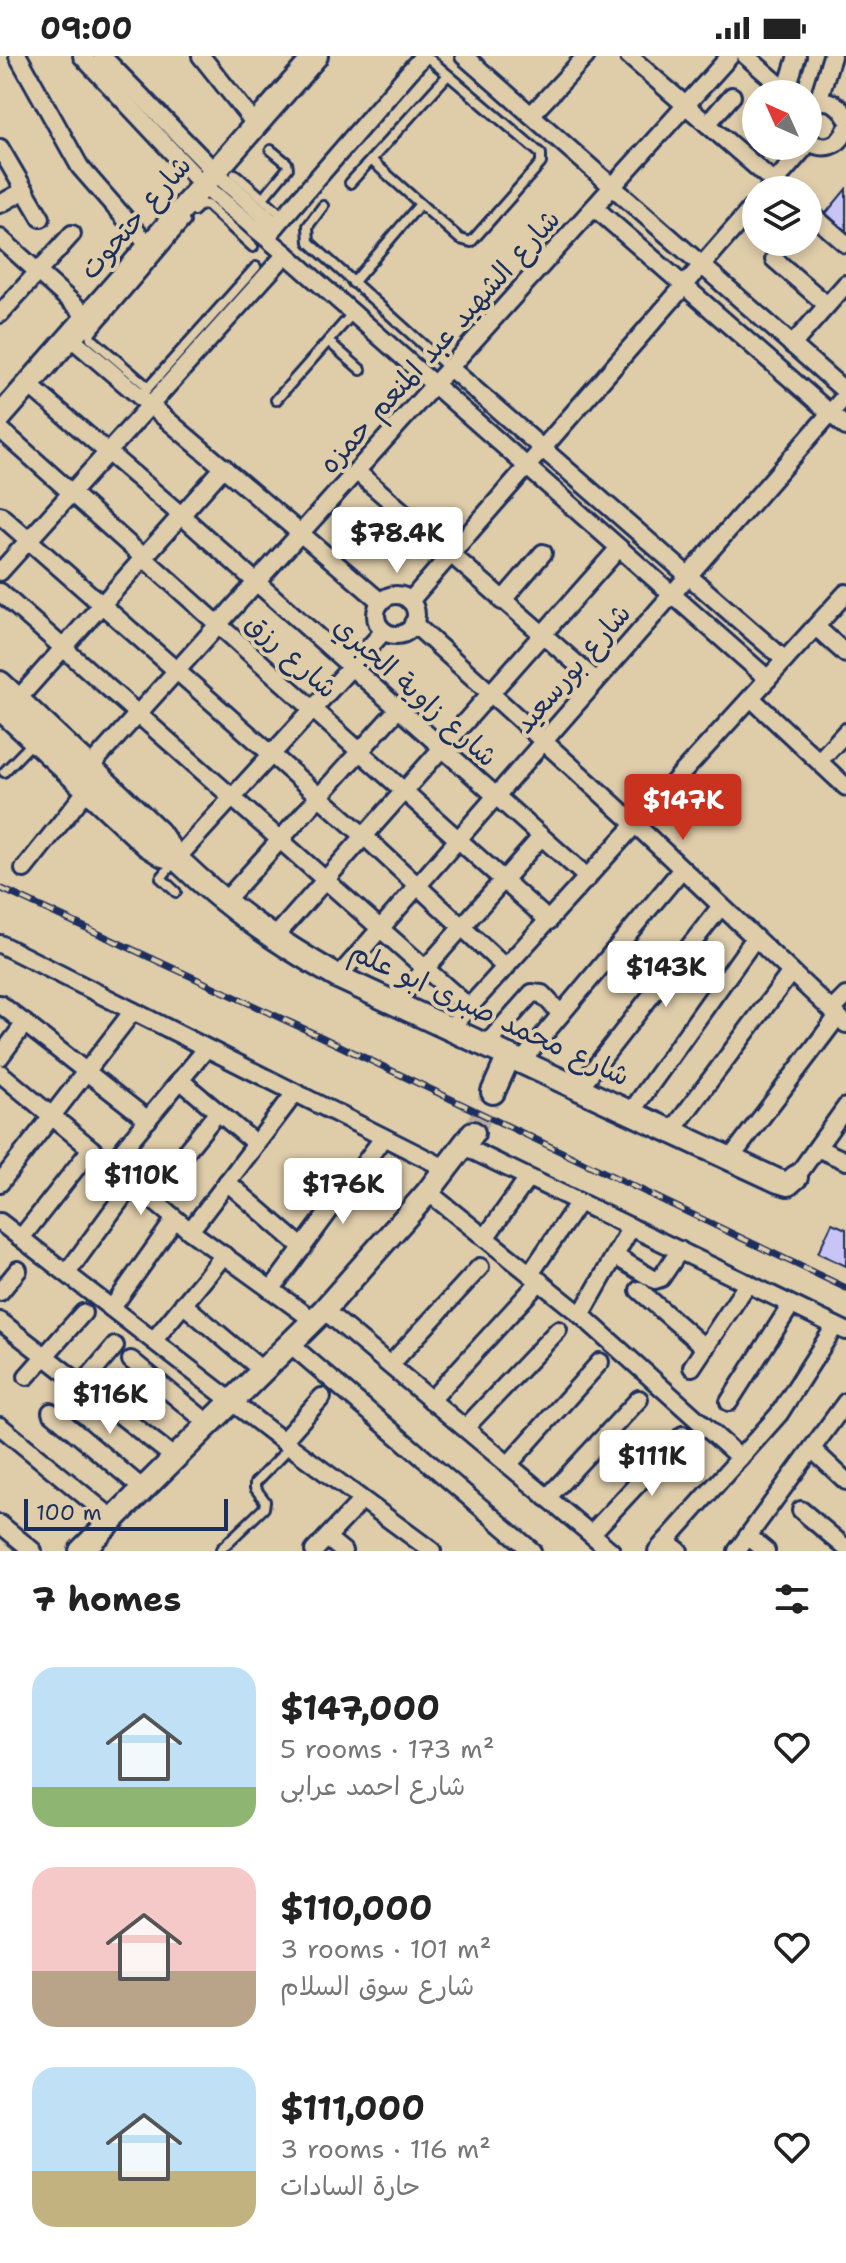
<!DOCTYPE html>
<html lang="en">
<head>
<meta charset="utf-8">
<style>
	body { margin:0; font-family:"Shantell Sans","Playpen Sans Arabic",sans-serif; background:#f2f2f2; color:#222; height:100vh; display:flex; flex-direction:column; font-size:30px; white-space:nowrap }
	* { box-sizing:border-box; margin:0 }
	p { font-size:26px; color:#767676 }
	.icon { flex:none; width:44px; height:44px; fill:none; stroke:currentColor; stroke-width:2; stroke-linecap:round; stroke-linejoin:round }
	.map { position:relative; height:1495px; overflow:hidden }
	.details { display:flex; flex-direction:column; background:#fff; flex:1 }
	.details>* { flex:none }
	.needle { width:52px; rotate:315deg }
	.fabs { position:absolute; left:742px; top:24px; display:grid; gap:16px }
	.fabs a { display:grid; place-items:center; width:80px; height:80px; border-radius:50%; background:#fff; box-shadow:0 4px 12px #0003; font-size:40px }
	.scale { position:absolute; left:24px; bottom:20px; width:204px; box-sizing:border-box; padding-left:8px; border:4px solid #1b2f5e; border-top:0; font-size:22px; line-height:28px; white-space:nowrap; color:#1b2f5e; -webkit-text-stroke:6px #dfcdaa; paint-order:stroke }
	.price { position:absolute; translate:-50% -68px; padding:0 18px; border-radius:8px; background:#fff; color:#222; font-size:26px; line-height:52px; filter:drop-shadow(0 2px 4px #0008) }
	.price::after { content:''; position:absolute; left:50%; top:48px; width:24px; height:18px; margin-left:-12px; background:inherit; clip-path:polygon(0 0,100% 0,50% 100%) }
	.price.on { background:#c8321e; color:#fff }
	ul { padding:0; list-style:none }
	li { display:flex; align-items:center; gap:24px; height:200px; padding:0 32px }
	li span { display:grid; place-items:center; flex:none; width:224px; height:160px; border-radius:24px; color:#555 }
	li>.icon { margin-inline-start:auto }
	span .icon { width:96px; height:96px; fill:#fffc; stroke-width:1 }
	li b { font-size:34px }
	h2 { display:flex; justify-content:space-between; align-items:center; height:96px; padding:0 32px; font-size:34px }
	.status { display:flex; justify-content:space-between; align-items:center; height:56px; padding:0 40px; background:#fff; direction:ltr }
	.status svg { height:22px; fill:currentColor }
	.map>svg:first-child { display:block }
</style>
</head>
<body>
<div class="status"><b>09:00</b><svg viewBox="0 0 49 12"><path d="M0 12V9h3v3zM5 12V6h3v6zM10 12V3h3v9zM15 12V0h3v12zM26 1h20v11H26zM47 4h2v5h-2z"/></svg></div>
<div class="map">
<svg width="846" height="1495" viewBox="0 0 846 1495">
	<rect width="100%" height="100%" fill="#dfcdaa"/>
	<filter id="ink" filterUnits="userSpaceOnUse"><feTurbulence type="fractalNoise" baseFrequency=".0125" numOctaves="2"/><feDisplacementMap in="SourceGraphic" scale="16" xChannelSelector="R" yChannelSelector="G"/><feConvolveMatrix kernelMatrix="1 2 1 2 8 2 1 2 1" color-interpolation-filters="sRGB"/></filter>
	<g filter="url(#ink)">
		<g fill="#c9c4f6" stroke="#1b2f5e" stroke-width="2">
			<path d="M846,133V183L822,162Z"/>
			<path d="M832,1167L846,1173V1210L818,1197Z"/>
		</g>
		<g fill="none" stroke-linecap="round" stroke-linejoin="round">
			<path stroke="#b8ad9b" stroke-width="22" stroke-dasharray="22 11" stroke-linecap="butt" d="M473,1077L493,1036"/>
			<g stroke="#1b2f5e" stroke-width="14">
				<g id="lane">
					<path d="M371,104L460,183L471,186L541,107V98L426,0"/>
					<path d="M235,118L283,160"/>
					<path d="M350,127L448,19"/>
					<path d="M263,142L288,112L287,107L271,94"/>
					<path d="M323,150L308,170L309,186L449,312"/>
					<path d="M194,155L201,148L207,149L253,191"/>
					<path d="M353,227L420,148"/>
					<path d="M328,285L361,314"/>
					<path d="M148,331L91,282L90,278L185,166"/>
					<path d="M146,334L256,211"/>
					<path d="M276,344L353,257"/>
					<path d="M4,716L34,685"/>
					<path d="M175,805L161,822L176,836"/>
					<path d="M221,1493L264,1452L265,1445L255,1432V1427L290,1391"/>
				</g>
			</g>
			<g stroke="#1b2f5e" stroke-width="22">
				<g id="street">
					<path d="M18,0L80,111L149,190"/>
					<path d="M82,0L203,129L286,198L768,623"/>
					<path d="M102,0L215,116L276,170"/>
					<path d="M201,0L256,69"/>
					<path d="M464,0L846,336"/>
					<path d="M629,0L783,134"/>
					<path d="M746,0L790,38"/>
					<path d="M786,35L797,0"/>
					<path d="M818,45L832,0"/>
					<path d="M808,51C823,40 838,45 846,61"/>
					<path d="M531,59L586,0"/>
					<path d="M707,68L732,40"/>
					<path d="M808,85C823,95 839,91 846,74"/>
					<path d="M0,92L41,162"/>
					<path d="M768,134L806,90"/>
					<path d="M0,148L25,134"/>
					<path d="M595,152L846,371"/>
					<path d="M808,155L846,188"/>
					<path d="M269,178L423,0"/>
					<path d="M0,182L88,261"/>
					<path d="M774,203L827,249"/>
					<path d="M0,258L72,178"/>
					<path d="M70,281L381,546"/>
					<path d="M792,289L846,228"/>
					<path d="M450,312L785,604"/>
					<path d="M29,329L181,459L588,822"/>
					<path d="M0,373L549,865"/>
					<path d="M356,415L595,624"/>
					<path d="M0,459L364,780L506,912"/>
					<path d="M0,516L286,198"/>
					<path d="M0,536L470,952"/>
					<circle cx="396" cy="559" r="20"/>
					<path d="M410,545L756,147"/>
					<path d="M502,545L543,497"/>
					<path d="M413,567L636,769L846,968"/>
					<path d="M816,571L846,598"/>
					<path d="M751,642L846,731"/>
					<path d="M18,643L224,411"/>
					<path d="M819,705L846,676"/>
					<path d="M89,712L730,0"/>
					<path d="M176,803L384,575"/>
					<path d="M24,813L87,734"/>
					<path d="M224,846L398,653"/>
					<path d="M273,883L619,492"/>
					<path d="M0,888L447,1113"/>
					<path d="M338,921L846,339"/>
					<path d="M395,947L541,781"/>
					<path d="M0,948L148,1064"/>
					<path d="M832,954L846,940"/>
					<path d="M450,972L846,537"/>
					<path d="M486,989L532,937L542,938L561,958"/>
					<path d="M0,1001L25,967"/>
					<path d="M522,1005L682,813"/>
					<path d="M0,1017L190,1175L313,1264"/>
					<path d="M180,1024L256,1088"/>
					<path d="M579,1032L721,850"/>
					<path d="M631,1056L755,882"/>
					<path d="M672,1075L791,916"/>
					<path d="M465,1091L846,1275"/>
					<path d="M817,1092L846,1105"/>
					<path d="M730,1103L838,960"/>
					<path d="M110,1109L206,993"/>
					<path d="M796,1121L846,1051"/>
					<path d="M227,1126L303,1192"/>
					<path d="M0,1127L133,955"/>
					<path d="M428,1136L581,1259L740,1402"/>
					<path d="M148,1142L218,1056"/>
					<path d="M0,1166L283,1385L432,1495"/>
					<path d="M190,1175L295,1037"/>
					<path d="M21,1182L91,1093"/>
					<path d="M485,1182L528,1122"/>
					<path d="M615,1200L655,1224L661,1222L680,1194"/>
					<path d="M67,1217L132,1128"/>
					<path d="M530,1218L579,1146"/>
					<path d="M271,1234L383,1082"/>
					<path d="M639,1234L705,1292"/>
					<path d="M0,1236L18,1214"/>
					<path d="M183,1248L263,1315"/>
					<path d="M112,1252L175,1163"/>
					<path d="M324,1254L611,1495"/>
					<path d="M581,1259L631,1171"/>
					<path d="M0,1265L175,1402"/>
					<path d="M154,1284L224,1199"/>
					<path d="M290,1288L532,1495"/>
					<path d="M131,1304L209,1368"/>
					<path d="M390,1309L480,1211"/>
					<path d="M692,1311L748,1227"/>
					<path d="M27,1320L83,1257"/>
					<path d="M82,1329L115,1290"/>
					<path d="M431,1344L540,1225"/>
					<path d="M729,1346L791,1249"/>
					<path d="M51,1356L143,1433"/>
					<path d="M0,1370L113,1463"/>
					<path d="M465,1372L558,1274"/>
					<path d="M283,1385L322,1341"/>
					<path d="M812,1393L846,1425"/>
					<path d="M508,1409L600,1306"/>
					<path d="M547,1442L639,1343"/>
					<path d="M801,1454L846,1492"/>
					<path d="M0,1468L33,1495"/>
					<path d="M591,1478L683,1379"/>
					<path d="M748,1480L766,1495"/>
					<path d="M327,1482L343,1495"/>
					<path d="M666,1485L679,1495"/>
					<path d="M314,1495L362,1444"/>
					<path d="M657,1495L779,1358L835,1270"/>
					<path d="M737,1495L846,1346"/>
				</g>
			</g>
			<g stroke="#1b2f5e" stroke-width="28">
				<g id="secondary">
					<path d="M0,361L316,0"/>
					<path d="M0,627L158,776C166,786 171,798 180,806C230,854 279,887 338,921L778,1125L788,1128L796,1121"/>
					<path d="M0,652L147,789L163,799L176,803"/>
					<path d="M493,1036L509,1000"/>
					<path d="M81,1495L324,1254L428,1136L473,1077"/>
				</g>
			</g>
			<use href="#lane" stroke="#dfcdaa" stroke-width="8"/>
			<use href="#street" stroke="#dfcdaa" stroke-width="16"/>
			<use href="#secondary" stroke="#dfcdaa" stroke-width="22"/>
			<g stroke="#1b2f5e" stroke-width="7">
				<path id="rail" d="M0,832L313,977L846,1232"/>
			</g>
			<use href="#rail" stroke="#dfcdaa" stroke-width="4" stroke-dasharray="12" stroke-linecap="butt"/>
		</g>
	</g>
	<g text-anchor="middle" stroke-width="8" stroke-linejoin="round" paint-order="stroke">
		<g font-size="28" fill="#1b2f5e" stroke="#dfcdaa">
			<text transform="translate(135 161) rotate(-49)" y="10">شارع حتحوت</text>
			<text transform="translate(439 285) rotate(-48)" y="10">شارع الشهيد عبد المنعم حمزه</text>
			<text transform="translate(292 599) rotate(42)" y="10">شارع رزق</text>
			<text transform="translate(572 612) rotate(-49)" y="10">شارع بورسعيد</text>
			<text transform="translate(416 635) rotate(42)" y="10">شارع زاوية الجبري</text>
			<text transform="translate(490 957) rotate(25)" y="10">شارع محمد صبرى ابو علم</text>
		</g>
	</g>
</svg>
<div class="fabs">
<a><svg class="needle" viewBox="-14 -14 28 28"><path d="M0-13l5 13h-10z" fill="#e53935"/><path d="M0 13l5-13h-10z" fill="#767676"/></svg></a>
<a><svg class="icon" aria-label="layers" viewBox="0 0 24 24"><path d="M12 4l9 5-9 5-9-5zM3 14l9 5 9-5"/></svg></a>
</div>
<div class="scale">100 m</div>
<b class="price" style="left:397px;top:519px">$78.4K</b>
<b class="price on" style="left:683px;top:786px">$147K</b>
<b class="price" style="left:666px;top:953px">$143K</b>
<b class="price" style="left:141px;top:1161px">$110K</b>
<b class="price" style="left:343px;top:1170px">$176K</b>
<b class="price" style="left:110px;top:1380px">$116K</b>
<b class="price" style="left:652px;top:1442px">$111K</b>
</div>
<section class="details">
<h2>7 homes<svg class="icon" aria-label="filters" viewBox="0 0 24 24"><path d="M4 7h16M4 17h16"/><circle cx="9" cy="7" r="2"/><circle cx="15" cy="17" r="2"/></svg></h2>
<ul>
<li><span style="background:linear-gradient(#bfe0f5 75%,#8fb573 0)"><svg class="icon" aria-label="home" viewBox="0 0 24 24"><path d="M3 11l9-7 9 7M6 9v11h12V9"/></svg></span><div><b>$147,000</b><p>5 rooms · 173 m²</p><p>شارع احمد عرابى</p></div><svg class="icon" aria-label="heart" viewBox="0 0 24 24"><path d="M12 20l-8-8c-3-5 5-10 8-4 3-6 11-1 8 4z"/></svg></li>
<li><span style="background:linear-gradient(#f6c9c9 65%,#b9a48a 0)"><svg class="icon" aria-label="home" viewBox="0 0 24 24"><path d="M3 11l9-7 9 7M6 9v11h12V9"/></svg></span><div><b>$110,000</b><p>3 rooms · 101 m²</p><p>شارع سوق السلام</p></div><svg class="icon" aria-label="heart" viewBox="0 0 24 24"><path d="M12 20l-8-8c-3-5 5-10 8-4 3-6 11-1 8 4z"/></svg></li>
<li><span style="background:linear-gradient(#bfe0f5 65%,#c2b280 0)"><svg class="icon" aria-label="home" viewBox="0 0 24 24"><path d="M3 11l9-7 9 7M6 9v11h12V9"/></svg></span><div><b>$111,000</b><p>3 rooms · 116 m²</p><p>حارة السادات</p></div><svg class="icon" aria-label="heart" viewBox="0 0 24 24"><path d="M12 20l-8-8c-3-5 5-10 8-4 3-6 11-1 8 4z"/></svg></li>
</ul>
</section>
</body>
</html>
